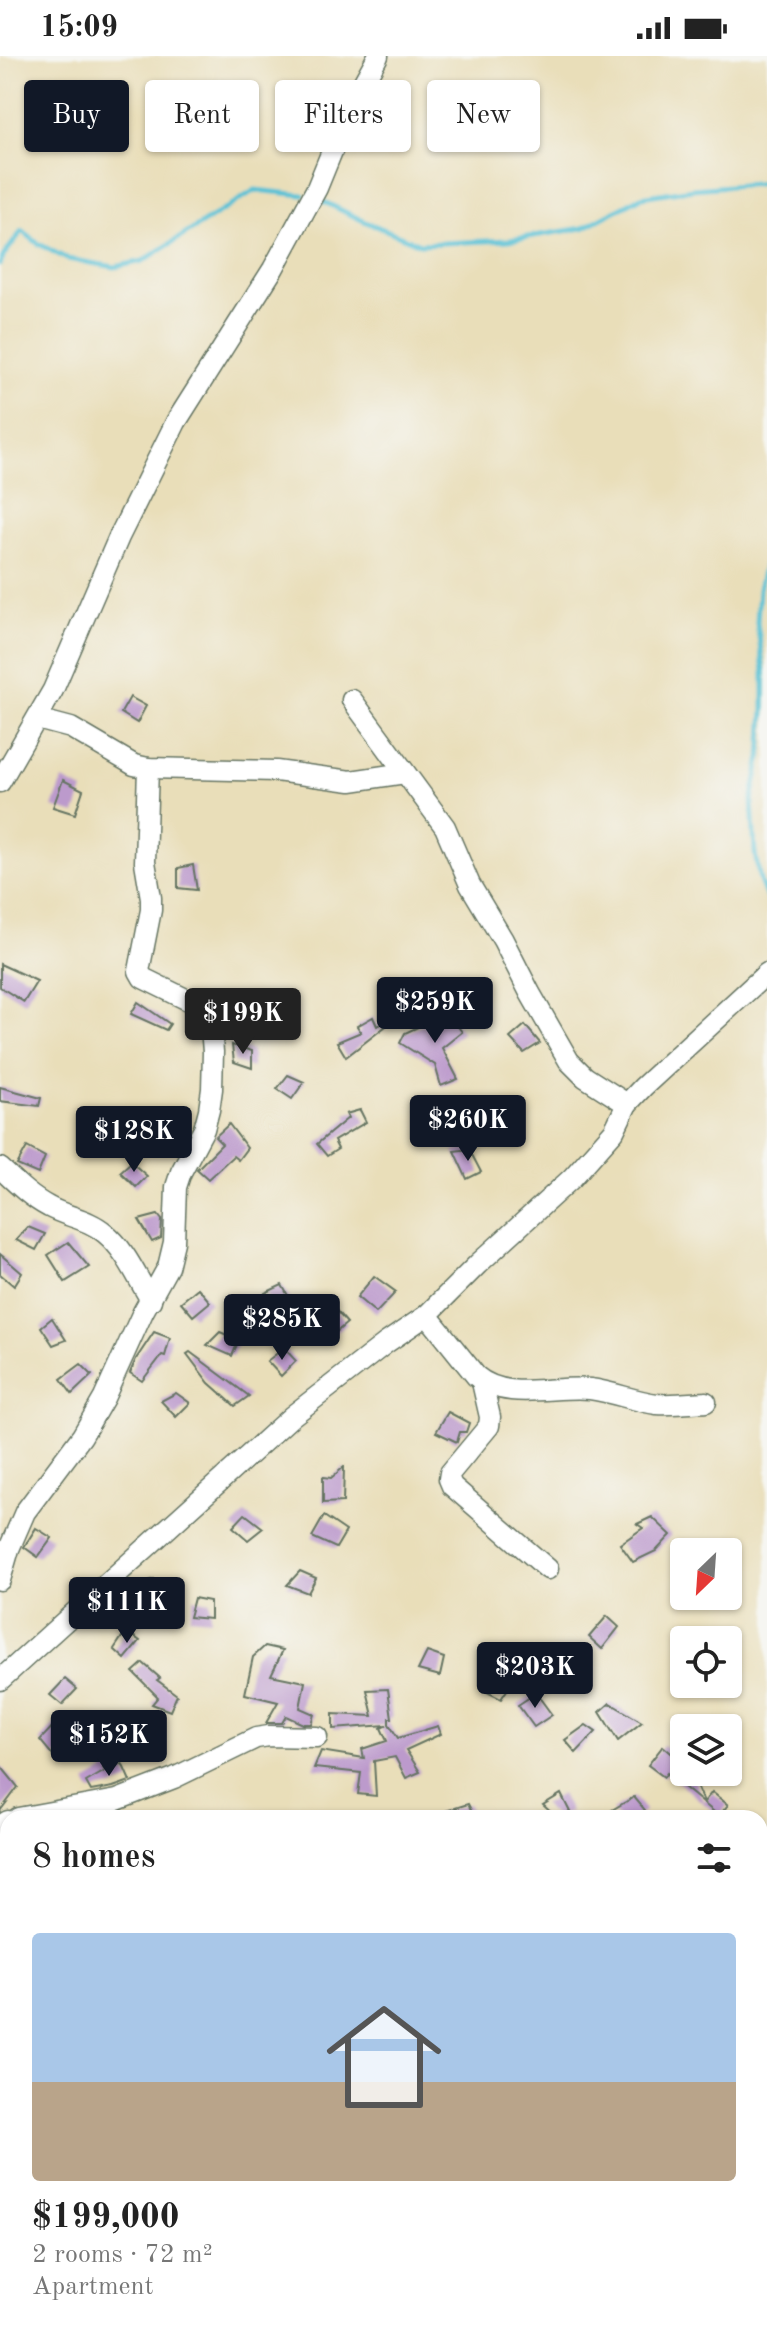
<!DOCTYPE html>
<html lang="en">
<head>
<meta charset="utf-8">
<style>
	body { margin:0; font-family:"Old Standard TT",serif; background:#f2f2f2; color:#222; height:100vh; display:flex; flex-direction:column; font-size:30px; white-space:nowrap }
	* { box-sizing:border-box; margin:0 }
	p { font-size:26px; color:#767676 }
	.icon { flex:none; width:44px; height:44px; fill:none; stroke:currentColor; stroke-width:2; stroke-linecap:round; stroke-linejoin:round }
	.map { position:relative; flex:1; overflow:hidden }
	.side { position:absolute; left:0px; top:1754px; width:768px; height:536px; display:flex; flex-direction:column; background:#fff; border-radius:24px 24px 0 0; box-shadow:0 2px 6px #0004 }
	.side>* { flex:none }
	.top-card { position:absolute; left:24px; top:24px; width:720px; height:72px; display:flex; gap:16px }
	.needle { width:52px; rotate:205deg }
	.controls { position:absolute; left:670px; top:1482px; display:grid; gap:16px }
	.controls a { display:grid; place-items:center; width:72px; height:72px; border-radius:8px; background:#fff; box-shadow:0 2px 6px #0004; font-size:40px }
	.price { position:absolute; translate:-50% -68px; padding:0 18px; border-radius:8px; background:#111827; color:#fff; font-size:26px; line-height:52px; filter:drop-shadow(0 2px 4px #0008) }
	.price::after { content:''; position:absolute; left:50%; top:48px; width:24px; height:18px; margin-left:-12px; background:inherit; clip-path:polygon(0 0,100% 0,50% 100%) }
	.price.on { background:#222; color:#fff }
	ul { padding:0; list-style:none }
	li { display:grid; align-content:center; gap:16px; height:424px; padding:0 32px }
	li+li { border-top:2px solid #e0e0e0 }
	li span { display:grid; place-items:center; height:248px; border-radius:8px; color:#555 }
	li>.icon { margin-inline-start:auto }
	span .icon { width:144px; height:144px; fill:#fffc; stroke-width:1 }
	li b { font-size:34px }
	h2 { display:flex; justify-content:space-between; align-items:center; height:96px; padding:0 32px; font-size:34px }
	.tag { padding:0 28px; border-radius:8px; background:#fff; box-shadow:0 2px 6px #0004; font-size:28px; line-height:72px }
	.tag.on { background:#111827; color:#fff }
	.status { display:flex; justify-content:space-between; align-items:center; height:56px; padding:0 40px; background:#fff; direction:ltr }
	.status svg { height:22px; fill:currentColor }
	.map>svg:first-child { display:block }
</style>
</head>
<body>
<div class="status"><b>15:09</b><svg viewBox="0 0 49 12"><path d="M0 12V9h3v3zM5 12V6h3v6zM10 12V3h3v9zM15 12V0h3v12zM26 1h20v11H26zM47 4h2v5h-2z"/></svg></div>
<div class="map">
<svg width="767" height="2290" viewBox="0 0 767 2290">
	<rect width="100%" height="100%" fill="#f6f6f2"/>
	<filter id="ink" filterUnits="userSpaceOnUse"><feTurbulence type="fractalNoise" baseFrequency=".0125" numOctaves="2"/><feDisplacementMap in="SourceGraphic" scale="16" xChannelSelector="R" yChannelSelector="G"/><feConvolveMatrix kernelMatrix="1 2 1 2 8 2 1 2 1" color-interpolation-filters="sRGB"/></filter>
	<filter id="wash" filterUnits="userSpaceOnUse"><feTurbulence type="fractalNoise" baseFrequency=".006" numOctaves="4" result="noise"/><feDisplacementMap in="SourceGraphic" scale="32" xChannelSelector="R" yChannelSelector="G"/><feGaussianBlur stdDeviation="1.8" result="paint"/><feColorMatrix in="noise" values="0 0 0 0 0 0 0 0 0 0 0 0 0 0 0 0 0 1.4 0 .05"/><feComposite in="paint" operator="in"/></filter>
	<g filter="url(#wash)">
		<rect width="100%" height="100%" fill="#e9deb9"/>
		<g fill="none" stroke-linecap="round" stroke-linejoin="round">
			<g stroke="#58c1d5" stroke-width="5">
				<path d="M318,143L366,166L420,188L509,184L583,172L641,141L692,133L767,127"/>
				<path d="M0,208L4,199L22,175L39,188L67,203L115,211L143,205L255,134L303,139"/>
				<path d="M767,498L759,533L757,567L764,615V653L761,701L752,744L755,797L760,825L767,842"/>
				<path d="M762,2290L767,2284"/>
			</g>
		</g>
		<g id="blocks">
			<g fill="#bc9acc">
				<path d="M130,641L146,650L137,667L121,657Z"/>
				<path d="M63,724L83,734L75,758L53,751Z"/>
				<path d="M193,809L197,834L178,832V812Z"/>
				<path d="M0,908L37,925L24,946L0,931Z"/>
				<path d="M138,946L170,968L166,974L131,958Z"/>
				<path d="M448,957L462,976L442,992L458,1023L441,1030L435,1009L400,987L405,977Z"/>
				<path d="M373,961L377,970L384,967L386,970L346,1001L337,986L361,976L357,970Z"/>
				<path d="M525,969L540,987L524,997L510,982Z"/>
				<path d="M232,989L252,995V1012L234,1006Z"/>
				<path d="M288,1019L304,1026L292,1043L277,1033Z"/>
				<path d="M0,1031L41,1042L39,1050L0,1045Z"/>
				<path d="M360,1054L366,1066L334,1085L338,1093L327,1100L317,1088L348,1062L346,1058Z"/>
				<path d="M229,1068L247,1092L238,1104L233,1100L208,1123L197,1113L222,1088L215,1081Z"/>
				<path d="M27,1091L45,1101L38,1118L17,1109Z"/>
				<path d="M469,1093L481,1116L467,1123L454,1095Z"/>
				<path d="M131,1106L147,1120L136,1131L120,1116Z"/>
				<path d="M158,1159L162,1164L161,1182L152,1186L139,1164Z"/>
				<path d="M28,1171L45,1178L36,1194L16,1184Z"/>
				<path d="M68,1186L89,1211L65,1226L48,1199Z"/>
				<path d="M0,1198L22,1217L14,1230L0,1218Z"/>
				<path d="M374,1220L396,1236L376,1257L357,1241Z"/>
				<path d="M282,1229L294,1250L278,1260L265,1237Z"/>
				<path d="M198,1232L210,1246L193,1260L181,1246Z"/>
				<path d="M333,1251L347,1267L328,1283L312,1263Z"/>
				<path d="M52,1262L66,1284L53,1289L41,1271Z"/>
				<path d="M154,1276L170,1282L165,1300L162,1299L142,1325L130,1317L136,1303Z"/>
				<path d="M220,1276L239,1284L232,1300L207,1289Z"/>
				<path d="M284,1292L296,1305L281,1320L267,1305Z"/>
				<path d="M190,1296L249,1340L235,1350L209,1327L187,1298Z"/>
				<path d="M81,1308L92,1319L72,1338L61,1323Z"/>
				<path d="M176,1337L190,1347L176,1361L161,1345Z"/>
				<path d="M448,1356L469,1367L466,1376H460L457,1386L436,1376Z"/>
				<path d="M344,1411L343,1446L323,1447V1421L331,1422Z"/>
				<path d="M245,1458L263,1472L248,1484L233,1471Z"/>
				<path d="M324,1460L346,1475L336,1492L312,1481Z"/>
				<path d="M652,1461L671,1479L656,1495L633,1506L620,1488L643,1472L637,1468Z"/>
				<path d="M36,1472L52,1482L38,1501L24,1491Z"/>
				<path d="M300,1515L316,1522L308,1537L287,1529Z"/>
				<path d="M154,1523L163,1536L146,1546L136,1530Z"/>
				<path d="M194,1542L210,1545V1563L189,1561Z"/>
				<path d="M607,1560L619,1571L602,1593L589,1581Z"/>
				<path d="M126,1575L140,1585L125,1603L114,1593Z"/>
				<path d="M265,1590L283,1594L271,1619L305,1626L300,1652L314,1658L311,1668H303L286,1660L282,1667H266L278,1646L245,1638L253,1601Z"/>
				<path d="M427,1596L444,1602L440,1620L418,1614Z"/>
				<path d="M143,1607L160,1622L157,1624L177,1639L170,1655L152,1648L158,1641L133,1616Z"/>
				<path d="M498,1616L513,1625L501,1643L481,1633Z"/>
				<path d="M65,1623L77,1633L62,1649L50,1639Z"/>
				<path d="M388,1633L392,1662H389V1668L398,1682L438,1670L441,1678L406,1694L420,1716L406,1722L395,1701L374,1705L376,1740L358,1738L361,1717L314,1712L321,1695L364,1702L362,1693L387,1685L381,1672L387,1669L333,1673V1658L373,1660L367,1634Z"/>
				<path d="M536,1637L552,1659L534,1671L518,1649Z"/>
				<path d="M610,1647L642,1666L618,1685L600,1656Z"/>
				<path d="M56,1667L71,1690L54,1701L40,1684Z"/>
				<path d="M586,1669L596,1676L576,1697L565,1684Z"/>
				<path d="M663,1690L684,1708V1716H691L704,1746L712,1736L728,1749L719,1760L667,1717L664,1721L648,1709Z"/>
				<path d="M114,1706L118,1710L122,1707L130,1725L113,1731L91,1735L86,1726L105,1715L103,1712Z"/>
				<path d="M0,1709L18,1731L0,1755Z"/>
				<path d="M561,1738L570,1756L556,1761L543,1749Z"/>
				<path d="M634,1741L645,1754L634,1762H618L612,1754Z"/>
				<path d="M468,1748L475,1762H433V1759Z"/>
			</g>
		</g>
	</g>
	<g filter="url(#ink)">
		<use href="#blocks" fill-opacity="0" stroke="#667563" stroke-width="2"/>
		<g fill="none" stroke-linecap="round" stroke-linejoin="round">
			<g stroke="#667563" stroke-width="23">
				<g id="minor">
					<path d="M352,644L445,771L470,829L503,884L530,937L569,1005L585,1021L627,1048"/>
					<path d="M37,663L71,672L134,709L148,712L276,715L351,725L405,717"/>
					<path d="M0,726L53,634L119,481L176,366L273,213L317,132L350,51L378,0"/>
					<path d="M0,1112C15,1126 30,1141 49,1151C67,1161 89,1163 105,1177C126,1194 137,1222 151,1244"/>
					<path d="M427,1259L476,1320C506,1346 554,1329 590,1333C613,1336 634,1345 657,1348C673,1349 690,1347 706,1346"/>
					<path d="M482,1326L490,1361L489,1370L450,1417L449,1423L452,1430L548,1513"/>
					<path d="M0,1524L9,1493L25,1456L82,1380L104,1342L143,1256L168,1211L174,1186L176,1131L181,1116L204,1073L209,1054L212,1033L213,996L210,959L206,953L143,922L139,915L151,854V842L145,806L148,712"/>
					<path d="M0,1624L292,1360L386,1287L427,1259L478,1208L572,1122L614,1075L627,1048L643,1031L767,917"/>
					<path d="M18,1762L117,1744L174,1722L256,1682L269,1680L317,1681"/>
					<path d="M0,1770L8,1765"/>
					<path d="M0,1824L8,1828"/>
					<path d="M0,2162H8"/>
					<path d="M351,2282L352,2290"/>
				</g>
			</g>
			<use href="#minor" stroke="#fff" stroke-width="20"/>
		</g>
	</g>
</svg>
<div class="controls">
<a><svg class="needle" viewBox="-14 -14 28 28"><path d="M0-13l5 13h-10z" fill="#e53935"/><path d="M0 13l5-13h-10z" fill="#767676"/></svg></a>
<a><svg class="icon" aria-label="locate" viewBox="0 0 24 24"><circle cx="12" cy="12" r="6"/><path d="M12 2v4M12 18v4M2 12h4M18 12h4"/></svg></a>
<a><svg class="icon" aria-label="layers" viewBox="0 0 24 24"><path d="M12 4l9 5-9 5-9-5zM3 14l9 5 9-5"/></svg></a>
</div>
<b class="price" style="left:435px;top:989px">$259K</b>
<b class="price on" style="left:243px;top:1000px">$199K</b>
<b class="price" style="left:468px;top:1107px">$260K</b>
<b class="price" style="left:134px;top:1118px">$128K</b>
<b class="price" style="left:282px;top:1306px">$285K</b>
<b class="price" style="left:127px;top:1589px">$111K</b>
<b class="price" style="left:535px;top:1654px">$203K</b>
<b class="price" style="left:109px;top:1722px">$152K</b>
<div class="top-card">
<a class="tag on">Buy</a>
<a class="tag">Rent</a>
<a class="tag">Filters</a>
<a class="tag">New</a>
</div>
<section class="side">
<h2>8 homes<svg class="icon" aria-label="filters" viewBox="0 0 24 24"><path d="M4 7h16M4 17h16"/><circle cx="9" cy="7" r="2"/><circle cx="15" cy="17" r="2"/></svg></h2>
<ul>
<li><span style="background:linear-gradient(#a9c7e8 60%,#b9a48a 0)"><svg class="icon" aria-label="home" viewBox="0 0 24 24"><path d="M3 11l9-7 9 7M6 9v11h12V9"/></svg></span><div><b>$199,000</b><p>2 rooms · 72 m²</p><p>Apartment</p></div></li>
</ul>
</section>
</div>
</body>
</html>
